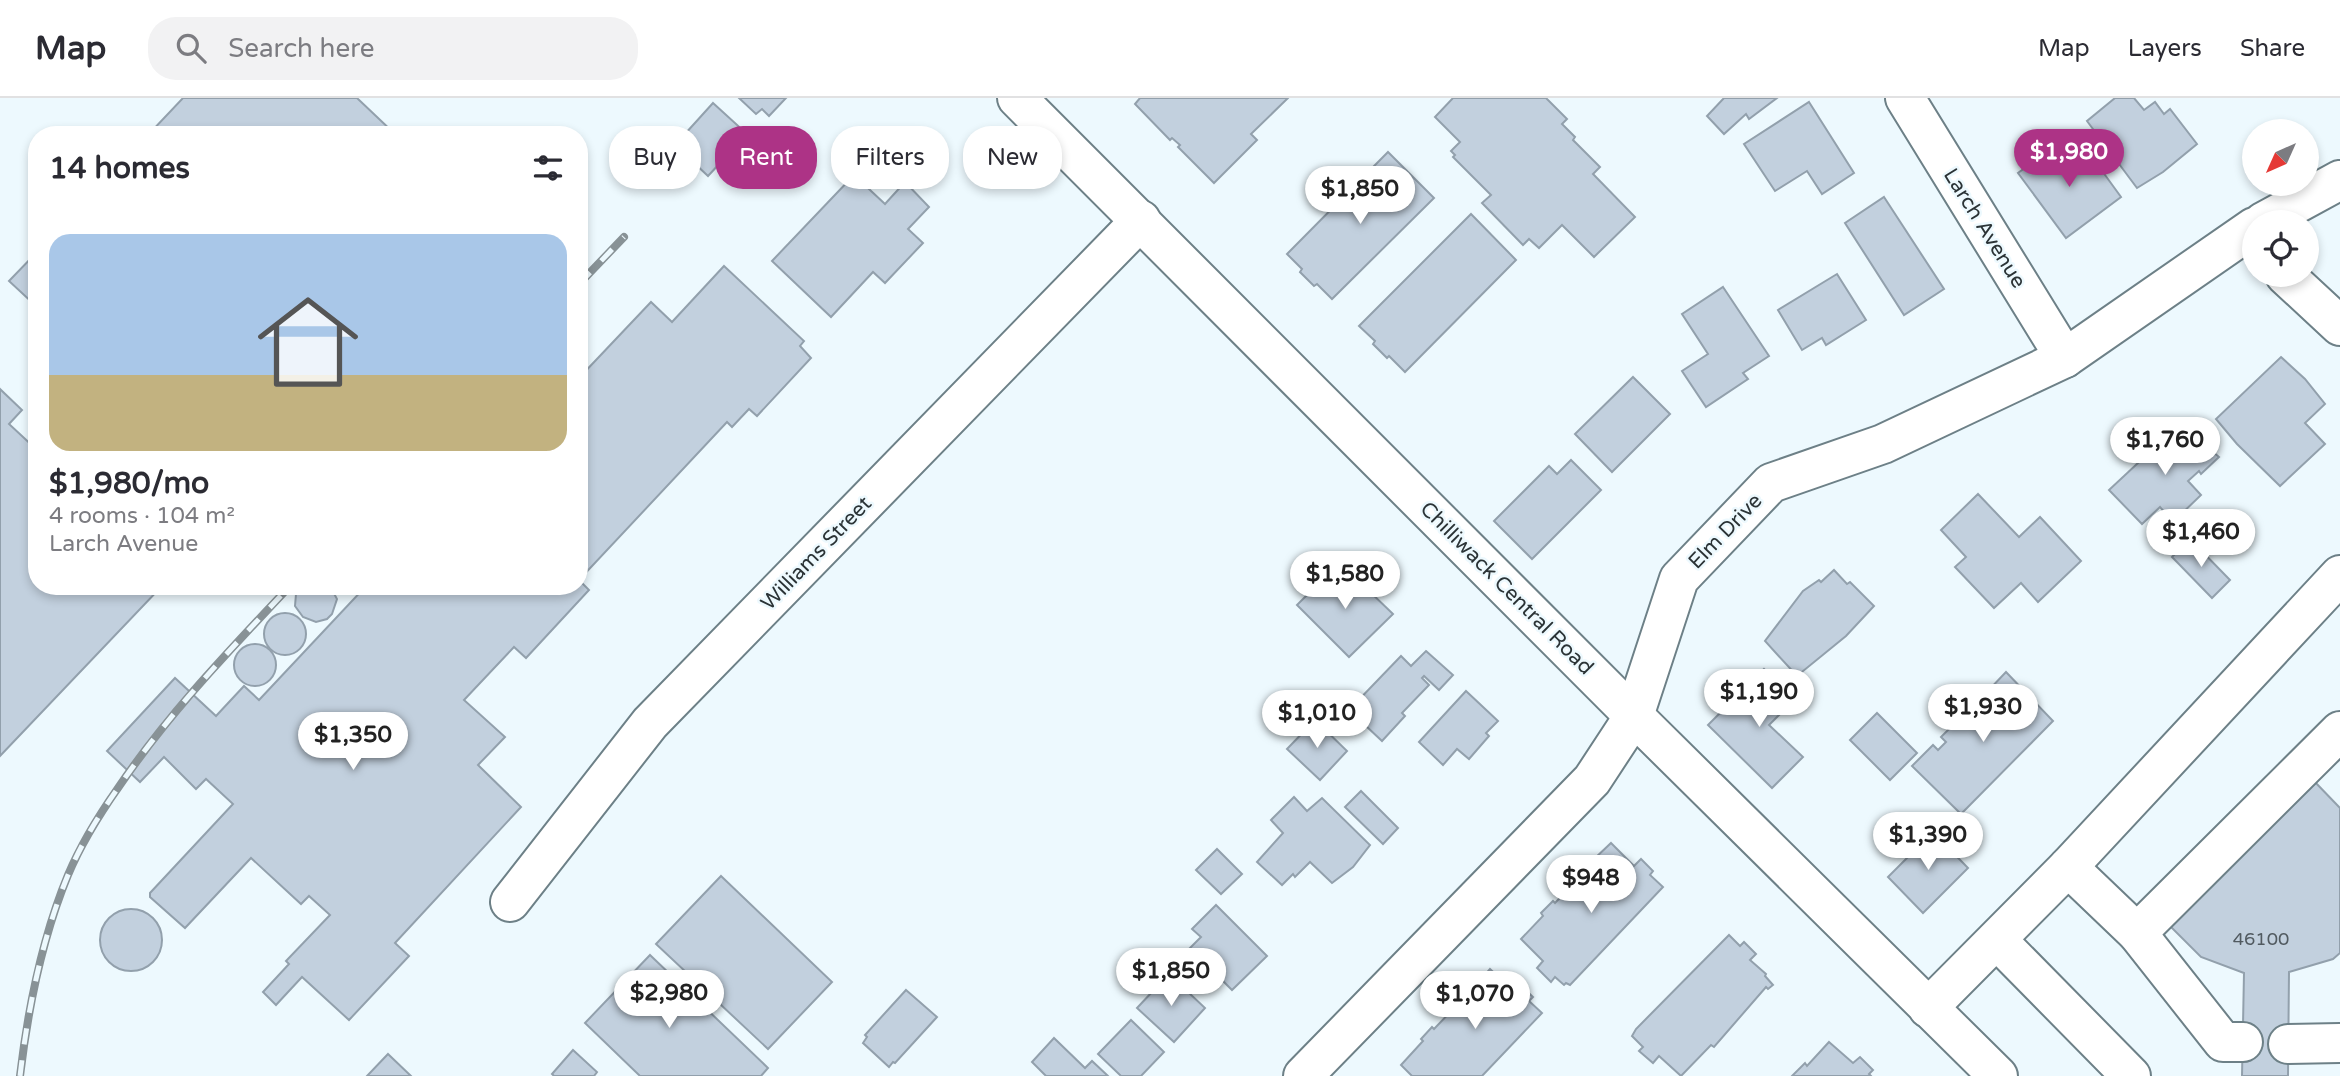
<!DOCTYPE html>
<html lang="en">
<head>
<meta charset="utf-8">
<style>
	body { margin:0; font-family:"Varela Round",sans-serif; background:#f2f2f3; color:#2b2b33; height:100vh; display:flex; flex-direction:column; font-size:26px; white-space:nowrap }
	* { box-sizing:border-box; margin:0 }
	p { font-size:23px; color:#7c7c81 }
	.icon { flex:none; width:38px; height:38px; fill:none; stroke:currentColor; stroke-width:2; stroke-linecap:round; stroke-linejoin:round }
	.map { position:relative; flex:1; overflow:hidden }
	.drawer { position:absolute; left:28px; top:28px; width:560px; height:469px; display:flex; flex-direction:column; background:#fff; border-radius:28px; box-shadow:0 4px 10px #0003 }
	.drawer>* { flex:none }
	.top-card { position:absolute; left:609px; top:28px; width:665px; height:63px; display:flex; gap:14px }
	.needle { width:46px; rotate:225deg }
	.controls { position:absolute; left:2242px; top:21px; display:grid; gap:14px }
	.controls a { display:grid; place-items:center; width:77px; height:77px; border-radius:50%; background:#fff; box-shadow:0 4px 10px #0003; font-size:35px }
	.price { position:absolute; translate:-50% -60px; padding:0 16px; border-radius:24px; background:#fff; color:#222; font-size:23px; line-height:46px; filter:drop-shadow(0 2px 4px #0008) }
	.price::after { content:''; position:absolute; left:50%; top:42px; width:21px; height:16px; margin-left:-10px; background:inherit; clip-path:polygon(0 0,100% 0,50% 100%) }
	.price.on { background:#ad3386; color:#fff }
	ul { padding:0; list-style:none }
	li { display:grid; align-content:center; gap:14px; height:371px; padding:0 21px }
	li span { display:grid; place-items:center; height:217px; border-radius:21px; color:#555 }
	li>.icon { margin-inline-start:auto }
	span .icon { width:126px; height:126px; fill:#fffc; stroke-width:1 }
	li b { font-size:30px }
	h2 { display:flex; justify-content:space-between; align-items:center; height:84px; padding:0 21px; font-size:30px }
	.chip { padding:0 24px; border-radius:28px; background:#fff; box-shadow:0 4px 10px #0003; font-size:24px; line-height:63px }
	.chip.on { background:#ad3386; color:#fff }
	header { display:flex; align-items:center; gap:42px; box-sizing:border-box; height:98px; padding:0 35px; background:#fff; border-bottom:2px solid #e1e1e2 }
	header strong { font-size:33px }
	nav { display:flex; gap:38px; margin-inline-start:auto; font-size:24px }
	.search { width:490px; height:63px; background:#f2f2f3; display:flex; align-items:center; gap:18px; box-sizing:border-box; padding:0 24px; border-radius:28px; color:#7c7c81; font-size:26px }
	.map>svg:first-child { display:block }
</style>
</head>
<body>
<header>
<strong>Map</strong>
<div class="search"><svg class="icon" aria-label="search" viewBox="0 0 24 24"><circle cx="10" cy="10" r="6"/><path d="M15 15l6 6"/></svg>Search here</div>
<nav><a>Map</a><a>Layers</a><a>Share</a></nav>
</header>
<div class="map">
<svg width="2340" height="978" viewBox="0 0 2340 978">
	<rect width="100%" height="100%" fill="#edf9fe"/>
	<g fill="#c2d0de" stroke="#92a0ac" stroke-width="2">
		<path d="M183,0H357L396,37H148Z"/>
		<path d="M739,0H786L769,18L762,11L756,16Z"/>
		<path d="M1140,0H1288L1251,36L1257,42L1214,85L1178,49L1180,47L1172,40L1170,42L1135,6Z"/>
		<path d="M1453,0H1546L1567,21L1562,26L1575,39L1573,42L1600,69L1593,76L1635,119L1594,159L1562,127L1539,150L1529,141L1523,147L1482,105L1491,97L1453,59L1455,57L1451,53L1460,44L1435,19Z"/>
		<path d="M1724,0H1777L1749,21L1746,16L1724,36L1707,18Z"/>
		<path d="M2115,0H2134L2144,12L2155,4L2164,16L2170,11L2197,46L2163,74L2137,90L2087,23Z"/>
		<path d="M1809,4L1854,75L1822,96L1807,73L1775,93L1744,46Z"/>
		<path d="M713,5L747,36L708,78L675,47Z"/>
		<path d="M2059,45L2077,69L2092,59L2121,99L2066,140L2018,75Z"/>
		<path d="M1388,54L1434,100L1332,201L1317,186L1314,188L1300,174L1302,171L1287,156Z"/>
		<path d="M854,77L885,106L905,84L929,109L908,131L923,145L885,185L873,174L831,219L772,163Z"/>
		<path d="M1884,99L1944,191L1904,217L1845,125Z"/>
		<path d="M1471,116L1516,162L1405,274L1389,258L1387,260L1373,246L1375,243L1359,228Z"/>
		<path d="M37,154V209L9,183Z"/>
		<path d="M724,168L804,243L800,248L811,260L757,318L749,311L732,329L727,324L579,482V280L651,204L672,224Z"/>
		<path d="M1837,176L1866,222L1826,247L1822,240L1802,252L1778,212Z"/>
		<path d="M1723,189L1769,258L1743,275L1748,281L1706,309L1682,273L1708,256L1682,216Z"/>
		<path d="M2281,259L2305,281L2325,306L2305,325L2325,346L2280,388L2237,346L2216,321Z"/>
		<path d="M1633,279L1670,316L1612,374L1575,336Z"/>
		<path d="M0,291L22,312L9,326L37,352V488H162L0,658Z"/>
		<path d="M2182,324L2211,355L2212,353L2219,359L2201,376L2199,373L2188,383L2201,397L2173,424L2160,409L2142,426L2109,392Z"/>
		<path d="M1571,362L1601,392L1532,461L1494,423L1549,368L1557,376Z"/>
		<path d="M1978,396L2019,439L2040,419L2081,463L2038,504L2021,485L1994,510L1955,469L1966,459L1941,432Z"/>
		<path d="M2190,441L2230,482L2212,500L2172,459Z"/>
		<path d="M1334,470L1346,482L1348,479L1363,494L1366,490L1393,516L1349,559L1297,507Z"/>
		<path d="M1834,472L1847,486L1850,484L1874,508L1846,538L1797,578L1765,543L1803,493L1819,482L1821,484Z"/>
		<path d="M579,482L589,492L526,560L514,549L464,602L505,639L478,667L521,709L395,845L409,858L349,922L302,879L276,907L263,894L289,866L286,863L330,817L309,798L301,806L251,760L185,830L150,799V795L233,706L206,681L196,691L164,659L140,684L107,653L175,580L216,618L244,588L259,602L366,488H579Z"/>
		<path d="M301,488H330L337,501L332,516L327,521L316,524L303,519L295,508L296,496Z"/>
		<circle cx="285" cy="536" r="21"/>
		<circle cx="255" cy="567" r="21"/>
		<path d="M1426,553L1453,577L1439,592L1424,578L1422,580L1429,587L1402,615L1405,618L1382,643L1349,612L1401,558L1411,568Z"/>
		<path d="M1764,571L1795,601L1769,627L1803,659L1772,690L1708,627Z"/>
		<path d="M2006,574L2053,623L1961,716L1912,668L1933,647L1938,652L1946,644L1941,639L1977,603L1983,608L1991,600L1986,595Z"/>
		<path d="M1466,593L1498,623L1486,635L1489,638L1469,661L1457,651L1443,667L1419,644Z"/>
		<path d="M1877,615L1917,655L1890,682L1850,642Z"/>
		<path d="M1315,622L1347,653L1320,682L1287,651Z"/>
		<path d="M2314,683L2340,710V855L2333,861L2289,874L2288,978H2242L2244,875L2201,859L2169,827Z"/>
		<path d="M1361,693L1398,730L1383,746L1345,709Z"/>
		<path d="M1294,699L1307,713L1322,700L1370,747L1353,769L1332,785L1310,764L1295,779L1293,776L1282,787L1257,764L1283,735L1271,722Z"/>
		<path d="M1933,734L1968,770L1923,815L1888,779Z"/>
		<path d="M1611,745L1634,768L1641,761L1653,773L1650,777L1663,789L1570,887L1566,885L1564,887L1555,879L1551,884L1537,870L1543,863L1521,841L1543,818L1541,815L1553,803L1555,805L1578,781L1575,779Z"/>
		<path d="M1217,751L1242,776L1221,796L1196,772Z"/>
		<path d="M721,778L832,884L768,951L656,846Z"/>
		<path d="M1216,807L1267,858L1232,892L1190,850L1201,839L1192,831Z"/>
		<circle cx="131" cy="842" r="31"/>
		<path d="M1729,837L1740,848L1744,844L1756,856L1750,862L1766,876L1765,878L1773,887L1768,891L1766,889L1714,949L1711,947L1681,978L1659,958L1653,965L1639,953L1643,949L1632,938L1636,931Z"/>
		<path d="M650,857L768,970L761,978H640L585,925Z"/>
		<path d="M1490,871L1514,894L1520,887L1533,899L1529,903L1542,915L1482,978H1412L1401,967L1423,943L1421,941L1432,929L1434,931L1457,907L1455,905L1467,893L1469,895Z"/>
		<path d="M1169,876L1205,910L1174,944L1137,910Z"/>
		<path d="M906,892L937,919L895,965L893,964L889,969L863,945L867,939L865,937Z"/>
		<path d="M1131,922L1164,954L1141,978H1121L1098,956Z"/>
		<path d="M1054,940L1085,970L1092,963L1108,978H1046L1032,964Z"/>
		<path d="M1829,944L1853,965L1860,959L1873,972L1869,976L1871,978H1792L1805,965L1807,968Z"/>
		<path d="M573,952L597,974L594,978H554L552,976Z"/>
		<path d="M388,956L411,978H367Z"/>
	</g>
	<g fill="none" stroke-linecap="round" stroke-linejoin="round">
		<g stroke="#6d8087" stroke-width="42">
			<g id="minor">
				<path d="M1017,0L1634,618L1998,978"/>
				<path d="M1905,0L2065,260"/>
				<path d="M2263,124L2340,82"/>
				<path d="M2285,177L2340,228"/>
				<path d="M2068,769L2137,835L2340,633"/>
				<path d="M510,804L650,625L1141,122"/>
				<path d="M2137,835L2223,944H2243"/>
				<path d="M1997,842L2131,978"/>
				<path d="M1928,910L2068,769L2340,477"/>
				<path d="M2288,946L2340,945"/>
				<path d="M1303,978L1592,682L1634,618L1679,481L1771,385L1883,346L2065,260L2254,129"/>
			</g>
		</g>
		<use href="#minor" stroke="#fff" stroke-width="38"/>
		<g stroke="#889296" stroke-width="8">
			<g id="rail">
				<path d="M579,186L624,139"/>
				<path d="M20,978C28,910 42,840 68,777C81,746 99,717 118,690C168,616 229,553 290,488"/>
			</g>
		</g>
		<use href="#rail" stroke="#edf9fe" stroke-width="5" stroke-dasharray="16" stroke-linecap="butt"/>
	</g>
	<g text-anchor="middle" stroke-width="5" stroke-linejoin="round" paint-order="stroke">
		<g font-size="18" fill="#515a60">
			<text x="2261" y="847">46100</text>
		</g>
		<g font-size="21" fill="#2b3336" stroke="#edf9fe">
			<text transform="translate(1985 130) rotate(58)" y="7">Larch Avenue</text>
			<text transform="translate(1725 433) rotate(-46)" y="7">Elm Drive</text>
			<text transform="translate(816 455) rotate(-46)" y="7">Williams Street</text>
			<text transform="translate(1507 490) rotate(45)" y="7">Chilliwack Central Road</text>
		</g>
	</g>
</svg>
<div class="controls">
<a><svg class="needle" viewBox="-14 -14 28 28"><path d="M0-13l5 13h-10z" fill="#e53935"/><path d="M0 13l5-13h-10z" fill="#7c7c81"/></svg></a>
<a><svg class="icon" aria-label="locate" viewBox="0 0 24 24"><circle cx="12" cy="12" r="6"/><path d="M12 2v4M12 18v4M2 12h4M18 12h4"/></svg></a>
</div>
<b class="price on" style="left:2069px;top:91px">$1,980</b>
<b class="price" style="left:1360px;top:128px">$1,850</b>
<b class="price" style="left:2165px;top:379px">$1,760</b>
<b class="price" style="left:2201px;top:471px">$1,460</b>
<b class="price" style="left:1345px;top:513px">$1,580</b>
<b class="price" style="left:1759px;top:631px">$1,190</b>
<b class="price" style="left:1983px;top:646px">$1,930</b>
<b class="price" style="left:1317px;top:652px">$1,010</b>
<b class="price" style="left:353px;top:674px">$1,350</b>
<b class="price" style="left:1928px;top:774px">$1,390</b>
<b class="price" style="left:1591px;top:817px">$948</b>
<b class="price" style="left:1171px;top:910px">$1,850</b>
<b class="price" style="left:669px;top:932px">$2,980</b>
<b class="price" style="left:1475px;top:933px">$1,070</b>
<div class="top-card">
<a class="chip">Buy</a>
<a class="chip on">Rent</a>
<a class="chip">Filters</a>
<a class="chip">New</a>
</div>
<section class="drawer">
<h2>14 homes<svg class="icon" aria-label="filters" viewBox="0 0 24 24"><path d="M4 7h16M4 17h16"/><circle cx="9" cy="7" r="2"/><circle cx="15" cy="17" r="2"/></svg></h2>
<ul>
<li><span style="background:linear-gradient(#a9c7e8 65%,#c2b280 0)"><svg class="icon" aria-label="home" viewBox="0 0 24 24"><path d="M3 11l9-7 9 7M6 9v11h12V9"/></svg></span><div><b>$1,980/mo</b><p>4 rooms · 104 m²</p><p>Larch Avenue</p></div></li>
</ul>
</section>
</div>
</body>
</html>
